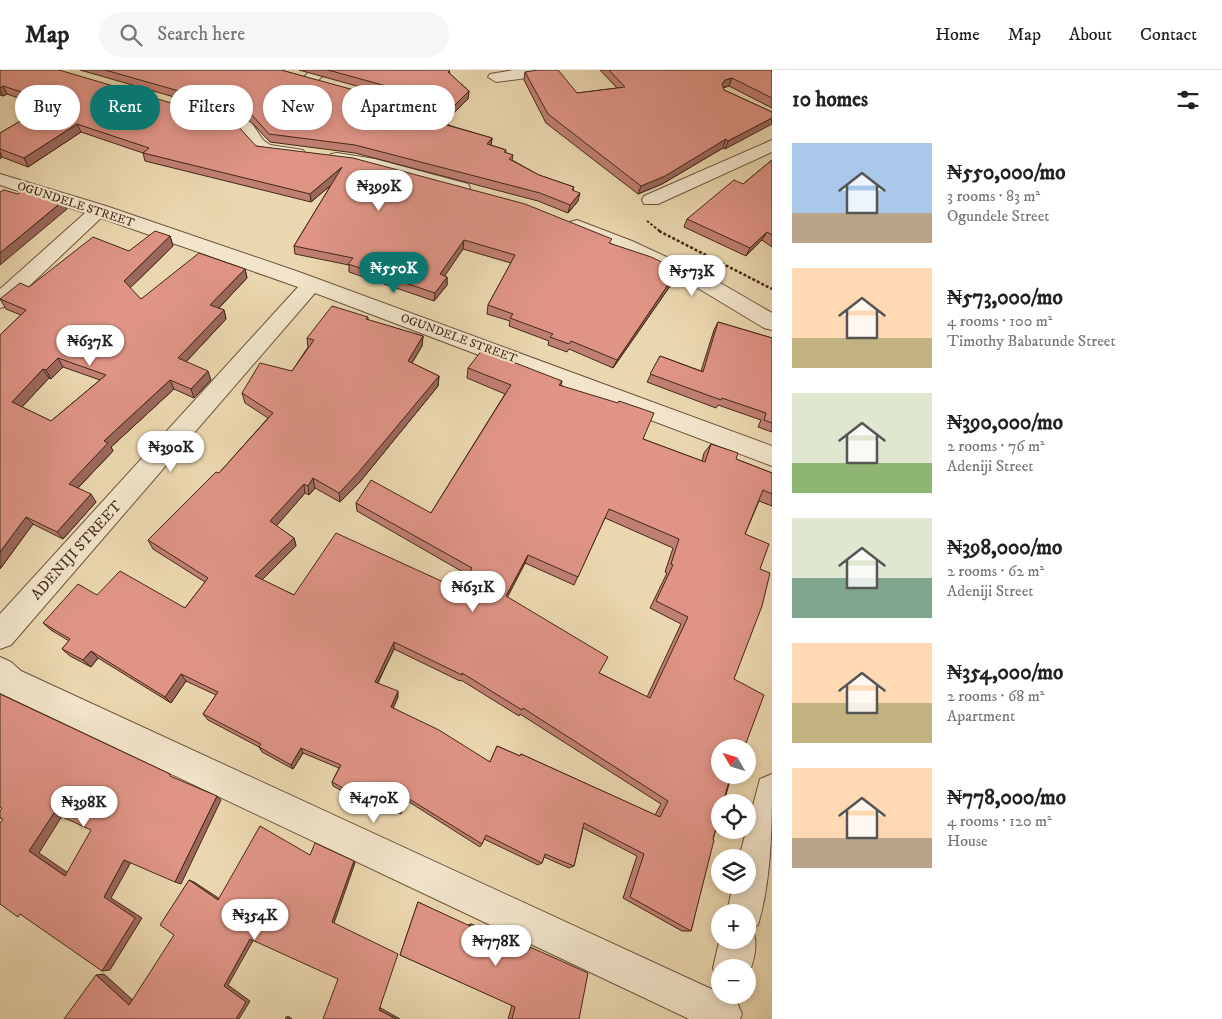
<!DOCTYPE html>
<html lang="en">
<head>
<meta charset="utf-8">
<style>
	body { margin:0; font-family:"IM FELL DW Pica",serif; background:#f6f6f6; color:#222; height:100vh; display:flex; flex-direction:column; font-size:19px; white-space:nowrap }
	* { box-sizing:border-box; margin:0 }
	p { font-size:16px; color:#767676 }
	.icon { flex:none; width:28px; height:28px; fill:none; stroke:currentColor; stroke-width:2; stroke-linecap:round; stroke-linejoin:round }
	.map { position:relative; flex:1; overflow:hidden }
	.details { display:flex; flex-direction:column; background:#fff; width:450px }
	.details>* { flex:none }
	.guide { position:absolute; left:15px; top:15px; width:475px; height:45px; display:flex; gap:10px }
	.needle { width:32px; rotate:309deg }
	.controls { position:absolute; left:711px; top:669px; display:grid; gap:10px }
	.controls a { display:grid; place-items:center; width:45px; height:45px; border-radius:50%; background:#fff; box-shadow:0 2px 8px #0003; font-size:25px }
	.price { position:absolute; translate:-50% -42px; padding:0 11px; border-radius:18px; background:#fff; color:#222; font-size:16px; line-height:32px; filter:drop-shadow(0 1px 2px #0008) }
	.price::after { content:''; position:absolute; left:50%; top:30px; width:15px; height:11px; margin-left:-8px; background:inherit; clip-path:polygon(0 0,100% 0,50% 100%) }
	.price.active { background:#0f766e; color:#fff }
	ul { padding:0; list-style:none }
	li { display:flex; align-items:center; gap:15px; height:125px; padding:0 20px }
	li span { display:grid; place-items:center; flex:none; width:140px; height:100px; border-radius:0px; color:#555 }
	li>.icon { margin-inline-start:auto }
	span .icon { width:60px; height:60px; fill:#fffc; stroke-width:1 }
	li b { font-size:21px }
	h2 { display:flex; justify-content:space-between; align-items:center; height:60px; padding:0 20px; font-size:21px }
	.pill { padding:0 18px; border-radius:22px; background:#fff; box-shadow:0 2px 8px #0003; font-size:18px; line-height:45px }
	.pill.active { background:#0f766e; color:#fff }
	header { display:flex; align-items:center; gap:30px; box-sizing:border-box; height:70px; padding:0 25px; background:#fff; border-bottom:1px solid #e0e0e0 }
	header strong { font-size:24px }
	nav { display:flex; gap:28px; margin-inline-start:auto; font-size:18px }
	.search { width:350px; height:45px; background:#f6f6f6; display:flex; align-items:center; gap:12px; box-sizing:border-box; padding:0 18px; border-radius:28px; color:#767676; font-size:19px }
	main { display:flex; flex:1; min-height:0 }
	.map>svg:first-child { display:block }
</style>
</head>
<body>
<header>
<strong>Map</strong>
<div class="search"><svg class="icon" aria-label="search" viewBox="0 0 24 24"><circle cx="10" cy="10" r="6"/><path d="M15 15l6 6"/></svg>Search here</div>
<nav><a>Home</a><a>Map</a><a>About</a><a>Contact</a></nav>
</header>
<main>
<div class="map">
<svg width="772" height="949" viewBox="0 0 772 949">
	<rect width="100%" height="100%" fill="#ebd7af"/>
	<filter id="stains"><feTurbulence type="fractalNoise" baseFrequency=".004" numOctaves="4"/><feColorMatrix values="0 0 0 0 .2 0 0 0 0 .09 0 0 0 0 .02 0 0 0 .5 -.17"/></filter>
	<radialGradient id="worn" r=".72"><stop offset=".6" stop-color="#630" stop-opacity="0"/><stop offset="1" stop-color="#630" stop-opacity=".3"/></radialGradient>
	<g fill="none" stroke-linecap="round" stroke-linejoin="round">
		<g stroke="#6d533c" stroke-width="2">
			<g id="minor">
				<path d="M311,0H329L316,12H304L302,9Z"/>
				<path d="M514,0H558L550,5L496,12L488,7L490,4Z"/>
				<path d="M194,36L251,52L263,70L270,75L303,80L306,84L303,88L297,89L258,82L250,76L239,60L188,45L186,41L188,37Z"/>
				<path d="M772,70V82L658,134H644L642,130L644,126Z"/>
				<path d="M337,83L375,89L468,114L470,118L468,122L461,124L373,99L331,92L328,88L331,84Z"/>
				<path d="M0,104L106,136L299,202L772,376V396L315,223L11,575L0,579V544L298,217L101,148L8,236L0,238V219L85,143L0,115Z"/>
				<path d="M577,150L632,171L710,207L772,243V260L764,258L696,217L618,179L570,160L567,156L570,152Z"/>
				<path d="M0,587L11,592L21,601L720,923V925L736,930L742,944L740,949H689L0,623Z"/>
				<path d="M772,704C772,754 772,808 758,855L752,858C759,874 754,890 748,907V898H720V912L713,898L720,868V870H748V842H727L733,815H748V788H739L760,709Z"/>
			</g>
		</g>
		<path stroke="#432716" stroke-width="2" stroke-dasharray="2.5 2" stroke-linecap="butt" d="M647,151L661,162"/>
		<path stroke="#432716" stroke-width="2.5" stroke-dasharray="3 2" stroke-linecap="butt" d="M659,161L772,219"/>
		<use href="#minor" fill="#f2e5cb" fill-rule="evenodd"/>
	</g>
	<g fill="#c07f73" stroke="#432716" fill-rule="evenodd">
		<path d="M0,0L256,76L610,173L675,209L613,298L569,279L567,282L548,275L549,271L509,256L510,251L487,244L488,235L511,193L463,179L444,206L447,207V215L434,231L349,202V195L295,184L294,176L331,115L311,132L145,91L143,83L81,62L28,97L2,87L0,89V63L45,37L7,24L3,26L0,25Z"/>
		<path d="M80,0H281L444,47L448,55L492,68L491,75L506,80V83L513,85L512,90L539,105L574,117L573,120L578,131L568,143L538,131L355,83L270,72L253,54L244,47Z"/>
		<path d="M299,0H449L450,4L469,21L468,29L454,43Z"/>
		<path d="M600,0H772V38L729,16L723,18L724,20L772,42L725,79L723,78L662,114L638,124L546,53L524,10L525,2L577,23L617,18Z"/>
		<path d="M772,90V177L762,170L746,186L684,157L687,149L743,114Z"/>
		<path d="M170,166L173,176L130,218L141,229L245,199L247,208L219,238L224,240L226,249L186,292L211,310L194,328L174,319L111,377L113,381L78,418L96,432L63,469L33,454L0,499V265L21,245L6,239L0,229L29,217ZM63,297L100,310L51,351L22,337L49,308L51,309Z"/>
		<path d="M368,247V250L423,266L422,276L412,293L439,306L438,316L359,413L340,432L315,418L309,425L305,423L276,456L294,468L296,476L262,510L294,525L461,520L468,505L357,441L356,433L431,443L505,324L467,308L468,298L562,311L561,315L643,369L702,391L704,383L711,374L736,389L772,403V436L759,431L745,464L760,499L734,609L746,673L740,677L713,769L691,861H682L623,828L637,786L583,758L574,796L569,798L544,787L542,793L538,795L484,769L482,774L480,777L406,730L401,744L355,724L353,727L333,716L332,712L339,698L303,683L293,699L262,682L259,677L208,650L203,644L216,625L186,611L171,633L98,588L91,597L70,586L62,579L69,571L51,560L43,553L97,525L185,538L205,512L153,479L148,470L219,403L268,348L245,333L242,323L292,301L308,277L307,268ZM605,448L673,478L665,502L667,503L650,538L681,554L647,627L599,603L507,527L525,493L574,515ZM394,579L460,611L461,610L519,646L520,644L661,734L655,745L521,684L520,686L497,676L490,692L393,638L398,627L378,613Z"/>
		<path d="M718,252L772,268V362L758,357L761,350L718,335L716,338L647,312L660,286L701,301L714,260Z"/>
		<path d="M418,832L468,856V855L471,854L525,878L526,877H530L579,949H508L512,935L400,885Z"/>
	</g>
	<g fill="#9c685e" stroke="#432716">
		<path d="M732,8L729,16L721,18L722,14L725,10Z"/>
		<path d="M3,16L7,24L3,26L0,20V18Z"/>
		<path d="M469,21L468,29L454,43L455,35Z"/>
		<path d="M449,48L448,57L443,54Z"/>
		<path d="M772,48V54L725,79L728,71Z"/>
		<path d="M77,54L81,62L28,97L24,88Z"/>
		<path d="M492,68L491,77L487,74Z"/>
		<path d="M726,69L723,78L662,114L638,124L641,116Z"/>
		<path d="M0,82L2,87L0,89Z"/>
		<path d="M342,97L343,105L311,132L310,124Z"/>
		<path d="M580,123L578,131L568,143L570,135Z"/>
		<path d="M63,131L67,139L0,195V183Z"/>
		<path d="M767,162L762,170L746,186L750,178Z"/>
		<path d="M170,166L173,176L128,220L124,211Z"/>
		<path d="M464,170L463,179L440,213V204Z"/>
		<path d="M245,199L247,208L213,244L210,235Z"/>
		<path d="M678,200L675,209L613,298L617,290Z"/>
		<path d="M447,207V215L434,231L435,223Z"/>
		<path d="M224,240L226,249L181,297L178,288Z"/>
		<path d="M423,266L422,276L407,301L408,291Z"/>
		<path d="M58,288L63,297L51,309L46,300Z"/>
		<path d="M43,299L49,308L18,341L12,332Z"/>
		<path d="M208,301L211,310L194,328L191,319Z"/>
		<path d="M439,306L438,316L359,413L340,432L339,423Z"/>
		<path d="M170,310L174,319L111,377L113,381L74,422L69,414L104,371Z"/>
		<path d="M313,408L315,418L309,425L308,416Z"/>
		<path d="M304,414L305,423L273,460L270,451Z"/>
		<path d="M91,424L96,432L63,469L57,462Z"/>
		<path d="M26,447L33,454L0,499V482Z"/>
		<path d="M294,468L296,476L258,514L255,506Z"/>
		<path d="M528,485L525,493L504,534L506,526Z"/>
		<path d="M394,572V579L375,618V612Z"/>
		<path d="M91,581L98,588L91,597L83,590Z"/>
		<path d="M181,604L186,611L171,633L165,627Z"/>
		<path d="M398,621V627L391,643V637Z"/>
		<path d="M301,678L303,683L293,699L291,695Z"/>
		<path d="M217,726L221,730L181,814L175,812Z"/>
		<path d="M54,743L62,746L39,783L74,807L65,806L29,781Z"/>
		<path d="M124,790L131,792L111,828L142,848L110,900L102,901L104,827Z"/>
		<path d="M354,791L355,793L334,853L332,852Z"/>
		<path d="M189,810L194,812L223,831L218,830Z"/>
		<path d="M250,869H254L228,915L250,931L239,949H236L224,916Z"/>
		<path d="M104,904L136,933L129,935L96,905Z"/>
		<path d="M379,937L400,949H396L379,940Z"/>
		<path d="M288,946L292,949L285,948Z"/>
	</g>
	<g fill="#df9486" stroke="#432716" fill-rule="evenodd">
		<path d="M0,0H59L229,50L237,55L256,76L353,88L525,134L612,169L609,173L651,187L678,200L617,290L571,271L569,274L550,267L553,264L510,248L513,244L488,235L515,185L464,170L440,204L447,207L435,223L348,194L353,188L294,176L342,97L310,124L143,83L149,78L77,54L24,88L0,79V63L53,32L3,16L0,18Z"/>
		<path d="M105,0H281L445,45L443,47L449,48L443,54L492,68L487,74L506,80L504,82L513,85L509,89L539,105L574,117L572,120L580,123L570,135L540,123L355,75L269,64L252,45L242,39Z"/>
		<path d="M328,0H449L450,1L448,2L469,21L455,35Z"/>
		<path d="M538,0H558L577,23L625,17L609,0H772V28L732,8L725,10L722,14L724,20L772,42V48L728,71L726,69L665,106L641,116L548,44L525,2Z"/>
		<path d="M772,90V165L767,162L750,178L687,149L734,110L743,114Z"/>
		<path d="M26,118L63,131L0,183V122L4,120L18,124Z"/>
		<path d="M155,161L170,166L124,211L141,229L199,183L245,199L210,235L224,240L178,288L208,301L191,319L170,310L104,371L108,373L69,414L91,424L57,462L26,447L0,482V265L26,240L0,229L20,213L29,217L93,167L129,181ZM58,288L106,305L51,351L12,332L43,299L46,300Z"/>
		<path d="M332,236L368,247L366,249L423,266L408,291L439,306L358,403L339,423L313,408L308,416L304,414L270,451L294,468L255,506L294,525L336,463L461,520L472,498L356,433L371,410L431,443L511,315L468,298L482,280L562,311L559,315L618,333L619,331L654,343L643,369L705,392L711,374L738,383L736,389L772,403V424L763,420L745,464L769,474L760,499L770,503L762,536L734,609L764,625L746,673L741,671L739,678H720V705H731L723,732H720V744L713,769L714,770L691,861L630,827L644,784L584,753L574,796L545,784L542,793L486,765L482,774L406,727L401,740L354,720L352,723L332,712L341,695L301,678L291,695L259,677L261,674L203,644L218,622L181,604L165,627L91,581L83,590L62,579L70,569L43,553L78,514L97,525L120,501L185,538L208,508L148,470L216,402L219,403L273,343L242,323L260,293L292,301L314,270L307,268ZM609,439L679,469L671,494L673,495L656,531L688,547L650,628L599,603L608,587L506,526L528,485L578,507ZM394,572L462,605V603L522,640L523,638L668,731L660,747L521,684L520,686L497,676L490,692L439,660L391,637L398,621L375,612Z"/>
		<path d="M718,252L772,268V353L764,350L766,343L722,328L721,330L650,304L660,286L703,302Z"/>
		<path d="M0,624L170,704V706L217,726L175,812L124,790L104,827L135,848L102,901L20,844L18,847L0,834V753L3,749L0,748V741L2,738L0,737ZM54,743L91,760L65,806L29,781Z"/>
		<path d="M260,756L310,785L315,773L354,791L332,852L398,884L379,940L396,949H323L338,909L250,869L224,916L246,932L236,949H64L96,905L129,935L174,865L160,855L189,810L218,830Z"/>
		<path d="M418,832L470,856L471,854L529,880L530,877L588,903L579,949H512L515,937L400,885Z"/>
	</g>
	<g text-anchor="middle" stroke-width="4.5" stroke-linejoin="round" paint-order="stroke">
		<g font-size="12" fill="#432716" stroke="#f2e5cb">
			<text transform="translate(76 134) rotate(18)" y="4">OGUNDELE STREET</text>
			<text transform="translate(459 268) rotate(20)" y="4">OGUNDELE STREET</text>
		</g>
		<g font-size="15" fill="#432716" stroke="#f2e5cb">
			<text transform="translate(76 480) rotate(-48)" y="5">ADENIJI STREET</text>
		</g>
	</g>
	<rect width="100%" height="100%" filter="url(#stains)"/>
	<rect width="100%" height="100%" fill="url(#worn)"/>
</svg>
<div class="controls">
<a><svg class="needle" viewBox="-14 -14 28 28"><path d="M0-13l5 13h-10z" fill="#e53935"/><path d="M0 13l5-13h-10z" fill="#767676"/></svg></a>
<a><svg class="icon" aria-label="locate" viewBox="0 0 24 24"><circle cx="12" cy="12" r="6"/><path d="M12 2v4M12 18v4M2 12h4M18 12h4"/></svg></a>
<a><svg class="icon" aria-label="layers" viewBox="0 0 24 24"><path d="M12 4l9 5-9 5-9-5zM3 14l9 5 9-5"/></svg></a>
<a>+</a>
<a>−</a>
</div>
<b class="price" style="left:379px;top:142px">₦399K</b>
<b class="price active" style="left:394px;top:224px">₦550K</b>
<b class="price" style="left:692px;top:227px">₦573K</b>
<b class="price" style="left:90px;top:297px">₦637K</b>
<b class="price" style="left:171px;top:403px">₦390K</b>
<b class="price" style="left:473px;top:543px">₦631K</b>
<b class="price" style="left:374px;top:754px">₦470K</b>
<b class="price" style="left:84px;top:758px">₦398K</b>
<b class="price" style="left:255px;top:871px">₦354K</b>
<b class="price" style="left:496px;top:897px">₦778K</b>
<div class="guide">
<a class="pill">Buy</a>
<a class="pill active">Rent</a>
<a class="pill">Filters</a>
<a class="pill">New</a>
<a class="pill">Apartment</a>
</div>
</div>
<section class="details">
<h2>10 homes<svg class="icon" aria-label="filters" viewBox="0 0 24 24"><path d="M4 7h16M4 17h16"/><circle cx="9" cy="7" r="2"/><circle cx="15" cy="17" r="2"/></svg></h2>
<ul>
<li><span style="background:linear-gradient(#a9c7e8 70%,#b9a48a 0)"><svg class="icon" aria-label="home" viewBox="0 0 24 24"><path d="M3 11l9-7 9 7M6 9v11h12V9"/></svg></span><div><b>₦550,000/mo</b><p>3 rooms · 83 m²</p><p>Ogundele Street</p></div></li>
<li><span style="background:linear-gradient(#ffd9b3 70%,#c2b280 0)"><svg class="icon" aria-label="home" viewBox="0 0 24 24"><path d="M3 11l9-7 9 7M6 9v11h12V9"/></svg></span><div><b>₦573,000/mo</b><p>4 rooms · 100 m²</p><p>Timothy Babatunde Street</p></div></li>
<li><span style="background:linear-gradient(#dfe7d0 70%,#8fb573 0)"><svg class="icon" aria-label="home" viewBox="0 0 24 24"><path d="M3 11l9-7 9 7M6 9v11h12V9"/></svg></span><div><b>₦390,000/mo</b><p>2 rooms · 76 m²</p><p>Adeniji Street</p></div></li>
<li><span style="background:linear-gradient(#dfe7d0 60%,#7fa58c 0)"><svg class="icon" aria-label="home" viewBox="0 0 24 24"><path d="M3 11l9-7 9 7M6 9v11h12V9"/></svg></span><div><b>₦398,000/mo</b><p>2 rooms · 62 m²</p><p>Adeniji Street</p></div></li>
<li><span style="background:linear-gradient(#ffd9b3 60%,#c2b280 0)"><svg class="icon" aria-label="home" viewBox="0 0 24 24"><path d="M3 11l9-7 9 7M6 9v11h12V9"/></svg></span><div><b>₦354,000/mo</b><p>2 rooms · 68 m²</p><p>Apartment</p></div></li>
<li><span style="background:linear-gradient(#ffd9b3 70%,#b9a48a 0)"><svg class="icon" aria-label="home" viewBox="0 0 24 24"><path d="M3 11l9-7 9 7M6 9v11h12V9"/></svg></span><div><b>₦778,000/mo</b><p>4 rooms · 120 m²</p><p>House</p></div></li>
</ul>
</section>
</main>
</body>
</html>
